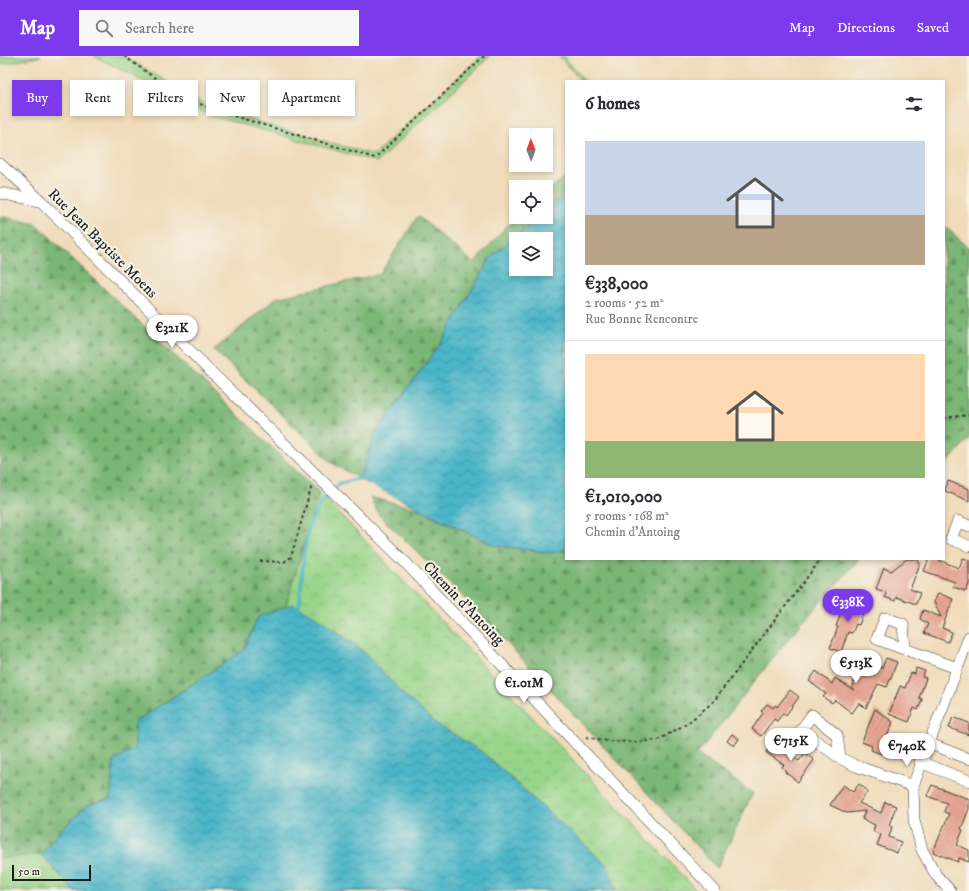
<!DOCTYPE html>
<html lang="en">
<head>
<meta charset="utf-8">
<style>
	body { margin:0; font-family:"IM FELL DW Pica",serif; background:#f7f7f7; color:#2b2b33; height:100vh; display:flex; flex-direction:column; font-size:15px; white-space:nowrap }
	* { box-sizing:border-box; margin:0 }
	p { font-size:13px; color:#7c7c81 }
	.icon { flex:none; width:22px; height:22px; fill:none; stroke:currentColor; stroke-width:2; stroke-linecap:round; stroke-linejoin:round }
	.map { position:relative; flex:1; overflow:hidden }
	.drawer { position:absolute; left:565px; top:24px; width:380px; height:480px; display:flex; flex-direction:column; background:#fff; border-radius:0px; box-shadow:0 2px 6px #0003 }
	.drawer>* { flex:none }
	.top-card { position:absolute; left:12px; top:24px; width:380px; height:36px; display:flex; gap:8px }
	.needle { width:26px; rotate:359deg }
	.controls { position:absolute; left:509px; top:72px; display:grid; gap:8px }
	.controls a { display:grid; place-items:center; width:44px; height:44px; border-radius:0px; background:#fff; box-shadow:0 2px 6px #0003; font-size:20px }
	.scale { position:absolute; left:12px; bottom:10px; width:79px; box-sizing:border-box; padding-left:4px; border:2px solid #1c1c1c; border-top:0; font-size:11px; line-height:14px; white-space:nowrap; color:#1c1c1c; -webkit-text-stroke:3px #f7f3e8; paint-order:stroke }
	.price { position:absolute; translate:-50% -34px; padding:0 9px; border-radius:14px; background:#fff; color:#222; font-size:13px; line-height:26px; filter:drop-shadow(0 1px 2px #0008) }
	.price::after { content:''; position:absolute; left:50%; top:24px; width:12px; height:9px; margin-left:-6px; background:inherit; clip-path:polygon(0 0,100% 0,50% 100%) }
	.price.current { background:#7c3aed; color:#fff }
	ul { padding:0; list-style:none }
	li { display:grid; align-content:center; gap:8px; height:212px; padding:0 20px }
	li+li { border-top:1px solid #e1e1e2 }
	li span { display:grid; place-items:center; height:124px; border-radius:0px; color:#555 }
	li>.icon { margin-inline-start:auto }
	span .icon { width:72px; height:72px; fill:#fffc; stroke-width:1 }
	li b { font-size:17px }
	h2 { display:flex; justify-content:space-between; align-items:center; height:48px; padding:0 20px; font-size:17px }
	.pill { padding:0 14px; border-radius:0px; background:#fff; box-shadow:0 2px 6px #0003; font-size:14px; line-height:36px }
	.pill.current { background:#7c3aed; color:#fff }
	header { display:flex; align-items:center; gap:24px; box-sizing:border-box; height:56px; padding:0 20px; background:#7c3aed; color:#fff }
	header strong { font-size:19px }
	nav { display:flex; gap:22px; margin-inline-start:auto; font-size:14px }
	.search { width:280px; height:36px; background:#f7f7f7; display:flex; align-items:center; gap:10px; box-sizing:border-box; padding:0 14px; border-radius:0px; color:#7c7c81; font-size:15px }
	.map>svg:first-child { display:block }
</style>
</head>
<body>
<header>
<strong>Map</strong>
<div class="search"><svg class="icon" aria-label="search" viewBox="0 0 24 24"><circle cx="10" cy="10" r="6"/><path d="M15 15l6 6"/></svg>Search here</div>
<nav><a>Map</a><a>Directions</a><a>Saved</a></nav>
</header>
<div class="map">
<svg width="969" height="835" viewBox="0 0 969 835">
	<defs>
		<pattern id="grass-tufts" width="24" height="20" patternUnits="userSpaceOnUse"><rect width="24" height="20" fill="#98d489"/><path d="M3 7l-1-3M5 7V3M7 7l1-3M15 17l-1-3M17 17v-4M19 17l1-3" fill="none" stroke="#82b576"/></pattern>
		<pattern id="forest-firs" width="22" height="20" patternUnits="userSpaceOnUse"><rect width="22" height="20" fill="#7ab675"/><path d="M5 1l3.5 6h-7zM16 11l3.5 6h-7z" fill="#63935f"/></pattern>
		<pattern id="park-crowns" width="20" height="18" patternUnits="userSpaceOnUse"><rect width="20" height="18" fill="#98d489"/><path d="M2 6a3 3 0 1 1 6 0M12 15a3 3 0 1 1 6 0" fill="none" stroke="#82b576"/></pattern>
		<pattern id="water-waves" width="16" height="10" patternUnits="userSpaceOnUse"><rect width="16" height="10" fill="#4bb6c8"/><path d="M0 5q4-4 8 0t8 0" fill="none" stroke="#3e93a2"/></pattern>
		<pattern id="building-hatch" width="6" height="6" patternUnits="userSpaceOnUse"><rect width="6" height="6" fill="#e7a593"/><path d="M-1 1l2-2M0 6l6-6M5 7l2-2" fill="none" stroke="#c68d7e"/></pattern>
	</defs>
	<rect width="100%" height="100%" fill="#f7f3e8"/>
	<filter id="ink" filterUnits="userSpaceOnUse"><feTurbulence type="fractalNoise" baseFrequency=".025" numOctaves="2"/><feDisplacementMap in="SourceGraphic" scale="8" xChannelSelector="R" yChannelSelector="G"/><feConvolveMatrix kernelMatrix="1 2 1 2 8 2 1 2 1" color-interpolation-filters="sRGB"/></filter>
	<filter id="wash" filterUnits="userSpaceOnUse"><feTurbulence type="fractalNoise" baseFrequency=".012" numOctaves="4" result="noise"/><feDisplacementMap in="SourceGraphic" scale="16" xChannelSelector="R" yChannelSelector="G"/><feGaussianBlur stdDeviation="0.9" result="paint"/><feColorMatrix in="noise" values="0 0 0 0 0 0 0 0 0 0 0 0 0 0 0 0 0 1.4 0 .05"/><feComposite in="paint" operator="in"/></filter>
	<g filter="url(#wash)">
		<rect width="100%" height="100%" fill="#f0dbba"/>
		<g fill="url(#grass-tufts)" stroke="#5a7852">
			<path d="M0,0H41L0,9Z"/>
			<path d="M94,0H124L210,52L374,99L481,0H490L377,106L209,59Z"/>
			<path d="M559,0H564L584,25H581Z"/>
		</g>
		<g fill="url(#forest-firs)" stroke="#4b6948">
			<path d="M566,120V140L546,156V137Z"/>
			<path d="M0,160L36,168L319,436L286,550L258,561L244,594L135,666V692L114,705L110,743L88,749L62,773L41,798L0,803Z"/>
			<path d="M418,160L474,207L506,171L518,161H540L491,201L443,284L376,376L359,423L332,407L214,294L276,242L380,218Z"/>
			<path d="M944,169L969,192V382L944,411Z"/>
			<path d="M370,441L418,453L493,489L551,497L566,494V503H859L794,576L697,698L753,737L717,812L467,544L379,459Z"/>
		</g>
		<path fill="url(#park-crowns)" stroke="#5a7852" d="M319,436L697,835H0V803L41,798L62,773L88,749L110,743L114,705L135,692V666L244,594L258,561L286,550Z"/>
		<g fill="url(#water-waves)" stroke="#346972" fill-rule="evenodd">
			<path d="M566,140V494L551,497L493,489L359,423L376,376L443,284L491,201L540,161H546V156ZM516,183H546V213H516Z"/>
			<path d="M292,548L319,562L363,595L402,637L434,666L482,696L607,809L617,835H73L41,798L62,773L88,749L110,743L114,705L135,692V666L244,594L258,561Z"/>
		</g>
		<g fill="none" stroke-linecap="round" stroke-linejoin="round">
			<path stroke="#4bb6c8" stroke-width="3" d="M299,553L304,497L309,470L321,447L340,427L359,423"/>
		</g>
		<g id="blocks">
			<g fill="url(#building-hatch)">
				<path d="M242,34L258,38L252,56L230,50L233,42L239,44Z"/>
				<path d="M948,425L969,433V445L945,435Z"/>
				<path d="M963,502L969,504V528L966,535L953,531L955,526L924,515L929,503H936L959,512Z"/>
				<path d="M907,503H917L920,508L910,533L920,537L916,548L896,541L895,545L885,541L886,536L876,533L884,512L891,515Z"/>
				<path d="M938,537L953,543L942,572L952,576L948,586L924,577L928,568L920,563L923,554L941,561L934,546Z"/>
				<path d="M856,544L867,548L859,569L856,568L852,577L848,576L841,596L830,592L838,571L836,570L845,546L854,550Z"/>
				<path d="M853,600L882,612L886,602L897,606L887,631L878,628L866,652L859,647L852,657L835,644L832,647L823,641L826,638L809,625L816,615L832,628L835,622L853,634L854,613L848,611Z"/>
				<path d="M916,612L925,615L922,621L926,622L919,642L922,643L918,654L914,652L909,666L889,658L900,630L905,632L911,617L915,618Z"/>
				<path d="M790,634L799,641L786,659L783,657L777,665L774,663L761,680L752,673L763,657L761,655L767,648L773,652L775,649L777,651Z"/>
				<path d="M875,653L893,666L886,683L906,690L902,702L883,694L881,698L871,694L872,690L862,686Z"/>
				<path d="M953,661L969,667V679L949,672Z"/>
				<path d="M732,678L739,683L734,690L727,685Z"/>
				<path d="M774,687L799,705L805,697L814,704L798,726L785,716L786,715L782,711L784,709L766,696Z"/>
				<path d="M859,728L868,735L859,747L881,757L885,746L896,750L889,769L892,771L889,781L901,786L897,797L877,789L881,779L873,775L875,769L862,763L865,755L847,757L830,749L843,729L853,736Z"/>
				<path d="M932,729L969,743V753L961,773L963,774L957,789L969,794V806L959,802L958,806L933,796L949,758L944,756L947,747L927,740Z"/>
			</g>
		</g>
	</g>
	<g filter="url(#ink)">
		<use href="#blocks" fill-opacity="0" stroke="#3c3934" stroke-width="1"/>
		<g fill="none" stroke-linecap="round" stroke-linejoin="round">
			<g stroke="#3c3934" stroke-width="12">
				<g id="minor">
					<path d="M0,108L41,145L213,318L403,504L715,835"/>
					<path d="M0,137L40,145"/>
					<path d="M969,470L958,465L951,483L969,490"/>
					<path d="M905,593L903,568L885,562L877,583L957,612"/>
					<path d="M928,687L969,703"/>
					<path d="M840,702L837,679L812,659L801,674L840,702L856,710L913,730"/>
					<path d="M920,706L969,725"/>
					<path d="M950,835L936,819L922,794L914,764L913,730L969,581"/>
				</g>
			</g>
			<g stroke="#3c3934" stroke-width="2" stroke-dasharray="3 3" stroke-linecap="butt">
				<path d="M124,0L166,30L210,53L375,102L484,0"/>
				<path d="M944,362L969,359"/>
				<path d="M260,505L284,506L291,501L312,429"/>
				<path d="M586,681L608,685L635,686L658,684L688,667L713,646L821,503"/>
			</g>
			<use href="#minor" stroke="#fff" stroke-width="11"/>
		</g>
	</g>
	<g text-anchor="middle" stroke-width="4" stroke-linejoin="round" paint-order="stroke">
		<g font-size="15" fill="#1c1c1c" stroke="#f7f3e8">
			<text transform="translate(103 187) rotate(45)" y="5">Rue Jean Baptiste Moens</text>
			<text transform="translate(464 547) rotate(46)" y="5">Chemin d'Antoing</text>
		</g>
	</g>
</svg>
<div class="controls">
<a><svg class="needle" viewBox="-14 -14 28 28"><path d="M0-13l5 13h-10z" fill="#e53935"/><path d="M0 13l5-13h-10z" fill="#7c7c81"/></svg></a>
<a><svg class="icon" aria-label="locate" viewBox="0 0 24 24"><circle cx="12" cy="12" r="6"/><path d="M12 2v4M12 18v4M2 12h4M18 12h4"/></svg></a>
<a><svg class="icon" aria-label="layers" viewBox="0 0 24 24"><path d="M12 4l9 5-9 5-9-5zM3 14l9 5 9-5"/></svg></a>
</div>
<div class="scale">50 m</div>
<b class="price" style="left:172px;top:293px">€321K</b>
<b class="price current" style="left:848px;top:567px">€338K</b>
<b class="price" style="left:856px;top:628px">€513K</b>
<b class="price" style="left:524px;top:648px">€1.01M</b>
<b class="price" style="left:791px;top:706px">€715K</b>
<b class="price" style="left:907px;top:711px">€740K</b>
<div class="top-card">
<a class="pill current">Buy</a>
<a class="pill">Rent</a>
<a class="pill">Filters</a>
<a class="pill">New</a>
<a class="pill">Apartment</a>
</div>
<section class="drawer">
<h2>6 homes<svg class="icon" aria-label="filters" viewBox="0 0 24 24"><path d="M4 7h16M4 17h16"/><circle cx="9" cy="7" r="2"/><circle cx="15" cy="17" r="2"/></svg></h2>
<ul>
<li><span style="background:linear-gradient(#c9d6e8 60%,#b9a48a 0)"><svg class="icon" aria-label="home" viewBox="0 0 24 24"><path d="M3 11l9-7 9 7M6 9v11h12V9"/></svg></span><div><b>€338,000</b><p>2 rooms · 52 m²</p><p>Rue Bonne Rencontre</p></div></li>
<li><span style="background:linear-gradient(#ffd9b3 70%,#8fb573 0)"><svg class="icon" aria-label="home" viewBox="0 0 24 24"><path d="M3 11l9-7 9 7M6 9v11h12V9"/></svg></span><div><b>€1,010,000</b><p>5 rooms · 168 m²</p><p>Chemin d'Antoing</p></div></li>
</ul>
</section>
</div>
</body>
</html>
